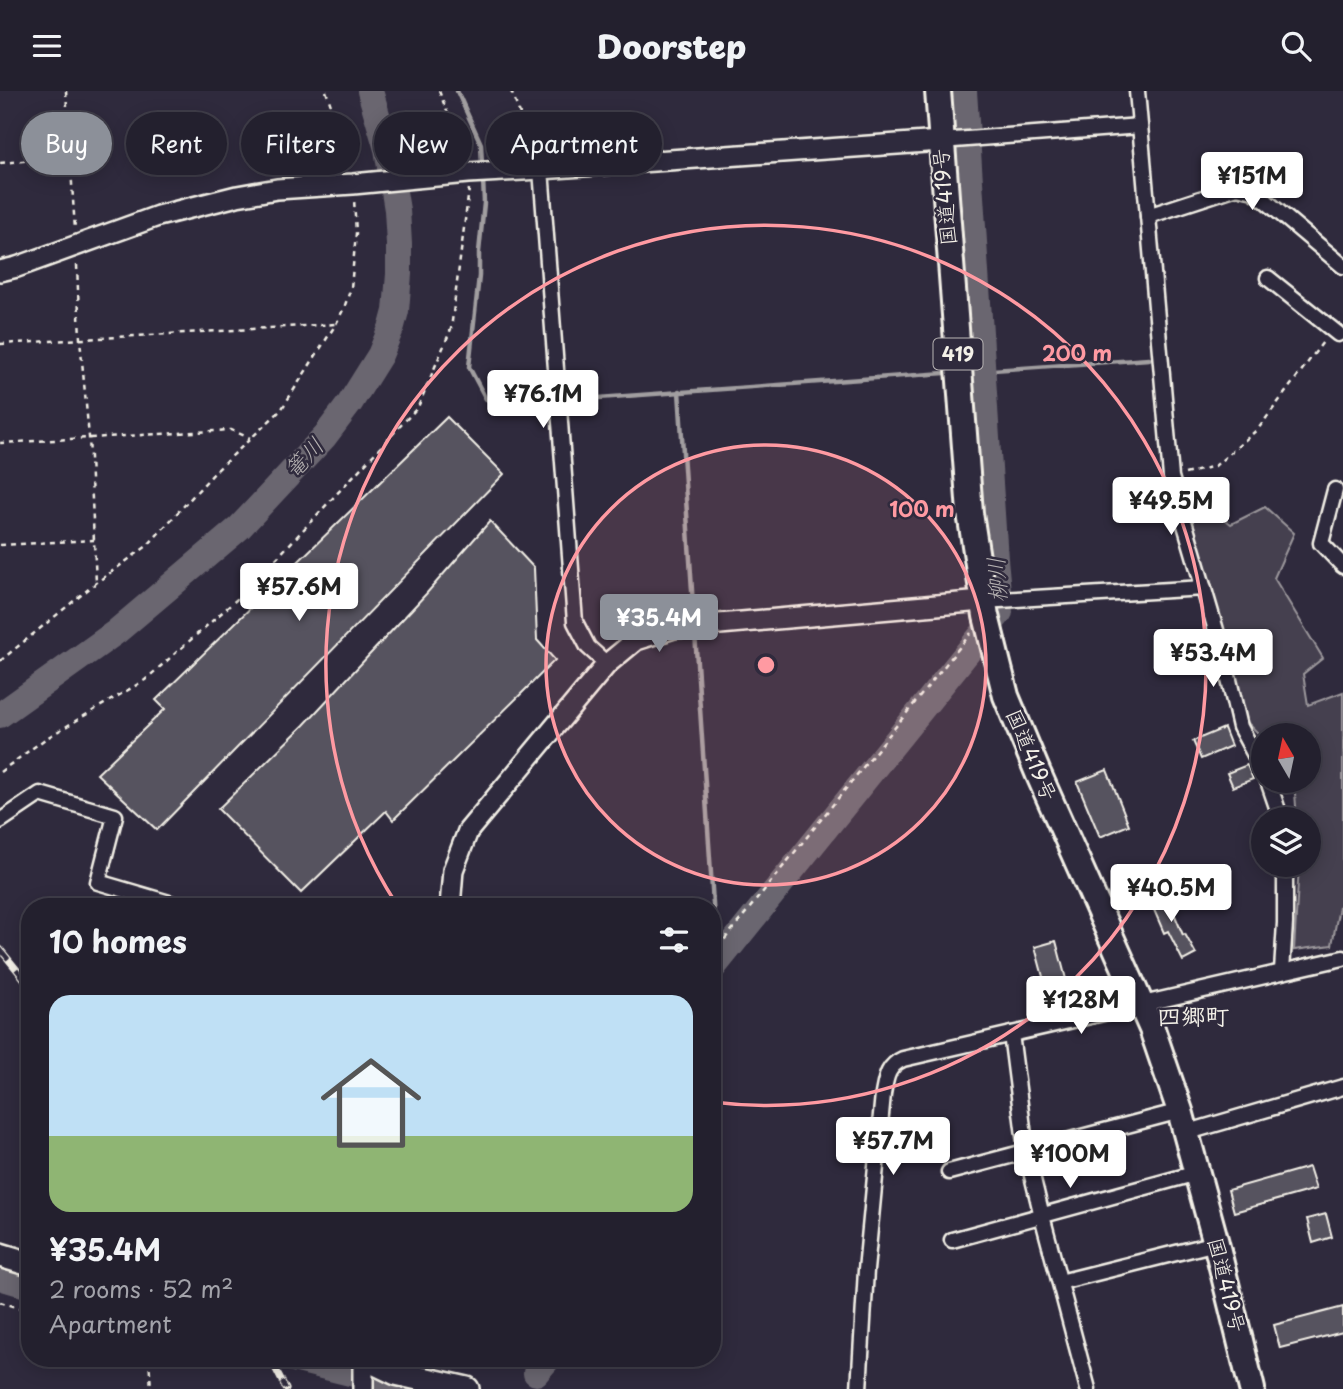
<!DOCTYPE html>
<html lang="en">
<head>
<meta charset="utf-8">
<style>
	body { margin:0; font-family:"Playpen Sans","Klee One",sans-serif; background:#2b2836; color:#f1f3f6; height:100vh; display:flex; flex-direction:column; font-size:26px; white-space:nowrap }
	* { box-sizing:border-box; margin:0 }
	p { font-size:23px; color:#a3a3aa }
	.icon { flex:none; width:38px; height:38px; fill:none; stroke:currentColor; stroke-width:2; stroke-linecap:round; stroke-linejoin:round }
	.map { position:relative; flex:1; overflow:hidden }
	.side { position:absolute; left:21px; top:807px; width:700px; height:469px; display:flex; flex-direction:column; background:#23202e; border-radius:28px; box-shadow:0 4px 18px #0003,0 0 0 2px #403e4a }
	.side>* { flex:none }
	.guide { position:absolute; left:21px; top:21px; width:700px; height:63px; display:flex; gap:14px }
	.needle { width:46px; rotate:351deg }
	.fabs { position:absolute; left:1251px; top:632px; display:grid; gap:14px }
	.fabs a { display:grid; place-items:center; width:70px; height:70px; border-radius:50%; background:#23202e; box-shadow:0 4px 18px #0003,0 0 0 2px #403e4a; font-size:35px }
	.price { position:absolute; translate:-50% -60px; padding:0 16px; border-radius:7px; background:#fff; color:#222; font-size:23px; line-height:46px; filter:drop-shadow(0 2px 4px #0008) }
	.price::after { content:''; position:absolute; left:50%; top:42px; width:21px; height:16px; margin-left:-10px; background:inherit; clip-path:polygon(0 0,100% 0,50% 100%) }
	.price.selected { background:#8c9099; color:#fff }
	ul { padding:0; list-style:none }
	li { display:grid; align-content:center; gap:14px; height:371px; padding:0 28px }
	li+li { border-top:2px solid #403e4a }
	li span { display:grid; place-items:center; height:217px; border-radius:21px; color:#555 }
	li>.icon { margin-inline-start:auto }
	span .icon { width:126px; height:126px; fill:#fffc; stroke-width:1 }
	li b { font-size:30px }
	h2 { display:flex; justify-content:space-between; align-items:center; height:84px; padding:0 28px; font-size:30px }
	.chip { padding:0 24px; border-radius:32px; background:#23202e; box-shadow:0 4px 18px #0003,0 0 0 2px #403e4a; font-size:24px; line-height:63px }
	.chip.selected { background:#8c9099; color:#fff }
	header { display:flex; justify-content:space-between; align-items:center; height:91px; padding:0 28px; background:#23202e; font-size:32px; font-weight:800 }
	.map>svg:first-child { display:block }
</style>
</head>
<body>
<header><svg class="icon" aria-label="menu" viewBox="0 0 24 24"><path d="M4 6h16M4 12h16M4 18h16"/></svg>Doorstep<svg class="icon" aria-label="search" viewBox="0 0 24 24"><circle cx="10" cy="10" r="6"/><path d="M15 15l6 6"/></svg></header>
<div class="map">
<svg width="1343" height="1298" viewBox="0 0 1343 1298">
	<rect width="100%" height="100%" fill="#2f2a3d"/>
	<filter id="ink" filterUnits="userSpaceOnUse"><feTurbulence type="fractalNoise" baseFrequency=".0143" numOctaves="2"/><feDisplacementMap in="SourceGraphic" scale="14" xChannelSelector="R" yChannelSelector="G"/><feConvolveMatrix kernelMatrix="1 2 1 2 8 2 1 2 1" color-interpolation-filters="sRGB"/></filter>
	<g filter="url(#ink)">
		<path fill="#454050" stroke="#9c989c" stroke-width="2" d="M1191,402L1231,433L1265,416L1294,442L1274,487L1323,567L1303,583L1308,614L1343,601V812L1339,816L1332,854L1294,859L1299,774H1309V728H1297L1295,702L1288,690H1309V644H1264L1263,651L1258,642L1240,624L1188,419Z"/>
		<g fill="none" stroke-linecap="round" stroke-linejoin="round">
			<g stroke="#a19ea0" stroke-width="4.5">
				<path d="M457,0L481,53L482,74"/>
				<path d="M483,87L484,112L479,161V185L469,276L486,308L501,314L945,282"/>
				<path d="M993,279L1149,268"/>
				<path d="M679,300L694,530"/>
				<path d="M695,542L717,873"/>
			</g>
			<g stroke="#6a6670" stroke-width="26">
				<path d="M0,624L116,541L239,437L325,345L350,312L380,264L392,235L396,220L399,183V153L397,119L387,58L370,0"/>
				<path d="M712,878L1000,521L995,468L964,0"/>
				<path d="M0,1186L30,1195"/>
				<path d="M289,1267L415,1298"/>
				<path d="M536,1282L549,1267"/>
			</g>
		</g>
		<g fill="#56525f" stroke="#f4f1e8" stroke-width="2">
			<path d="M447,326L504,383L157,739L97,683L165,618L156,609Z"/>
			<path d="M490,430L534,477L537,549L555,569L524,600L393,729L386,720L301,802L218,718L304,634L426,503Z"/>
			<path d="M1224,637L1231,655L1201,668L1193,650Z"/>
			<path d="M1247,674L1253,688L1233,696L1227,682Z"/>
			<path d="M1107,679L1129,734L1100,746L1077,691Z"/>
			<path d="M1164,798L1183,844L1185,843L1196,863L1183,870L1168,840L1164,842L1148,805Z"/>
			<path d="M1056,850L1067,892L1046,897L1035,856Z"/>
			<path d="M1309,1076L1316,1098L1234,1121L1228,1099Z"/>
			<path d="M1326,1123L1332,1146L1313,1152L1307,1128Z"/>
			<path d="M1343,1216V1241L1280,1257L1274,1234Z"/>
		</g>
		<g fill="none" stroke-linecap="round" stroke-linejoin="round">
			<g stroke="#f4f1e8" stroke-width="19">
				<g id="street">
					<path d="M1137,0L1171,386L1223,563L1240,636L1264,681"/>
					<path d="M941,50L1140,35"/>
					<path d="M541,78L575,531L588,556L607,573"/>
					<path d="M1148,125L1237,96L1254,100L1343,175"/>
					<path d="M1268,187L1338,243"/>
					<path d="M1335,399L1321,452L1343,475"/>
					<path d="M982,510L1204,497"/>
					<path d="M1268,690L1281,728"/>
					<path d="M0,730L40,703L115,725L98,791L183,816"/>
					<path d="M1282,880L1285,832V774"/>
					<path d="M1011,943L1026,1060L1042,1125L1088,1298"/>
					<path d="M1185,1042L1343,996"/>
					<path d="M949,1081L1180,1020"/>
					<path d="M952,1149L1197,1082"/>
					<path d="M1060,1191L1216,1152"/>
					<path d="M859,1298L866,1179L883,1003C886,987 887,975 903,968L1343,867"/>
				</g>
			</g>
			<g stroke="#f4f1e8" stroke-width="24">
				<g id="secondary">
					<path d="M0,180L17,176L158,125L237,105L277,98L353,93L468,82L541,78L941,50"/>
					<path d="M450,816L453,779L468,740L607,573L636,549L674,537L982,510"/>
					<path d="M363,1267V1298"/>
				</g>
			</g>
			<g stroke="#f4f1e8" stroke-width="28">
				<g id="primary">
					<path d="M0,1164L30,1173"/>
					<path d="M365,1267L396,1282L467,1298"/>
				</g>
			</g>
			<g stroke="#f4f1e8" stroke-width="30">
				<path id="highway" d="M938,0L970,422L986,525L1006,605L1038,682L1152,938L1180,1020L1216,1152L1252,1298"/>
			</g>
			<g stroke="#f4f1e8" stroke-width="2.5" stroke-dasharray="5 5" stroke-linecap="butt">
				<path d="M66,0L75,139"/>
				<path d="M326,0L339,38L349,77"/>
				<path d="M439,0L464,64"/>
				<path d="M511,0L535,62"/>
				<path d="M0,72L70,66"/>
				<path d="M77,174L80,248L89,346L96,492"/>
				<path d="M0,253L336,233"/>
				<path d="M0,352L231,339L250,347"/>
				<path d="M1185,383L1215,375L1258,338L1323,251"/>
				<path d="M0,454L94,449"/>
				<path d="M0,570L96,492L147,455L215,381L281,319L336,233L344,217L351,197L356,142L354,108"/>
				<path d="M0,681L45,648L145,589L244,502L418,316L451,238L469,98"/>
				<path d="M712,864L971,542"/>
				<path d="M0,1211L30,1220"/>
				<path d="M149,1267L151,1298"/>
			</g>
			<use href="#street" stroke="#2f2a3d" stroke-width="14"/>
			<use href="#secondary" stroke="#2f2a3d" stroke-width="19"/>
			<use href="#primary" stroke="#2f2a3d" stroke-width="23"/>
			<use href="#highway" stroke="#2f2a3d" stroke-width="24"/>
			<g stroke="#f4f1e8" stroke-width="7">
				<g id="rail">
					<path d="M0,858L30,895"/>
					<path d="M270,1267L286,1298"/>
				</g>
			</g>
			<use href="#rail" stroke="#2f2a3d" stroke-width="4.5" stroke-dasharray="13" stroke-linecap="butt"/>
		</g>
	</g>
	<circle cx="766" cy="574" r="220" fill="#ff9aa2" fill-opacity=".12"/>
	<g fill="none" stroke="#ff9aa2" stroke-width="3.5">
		<circle cx="766" cy="574" r="220"/>
		<path d="M397 814A440 440 0 1 1 712 1011"/>
	</g>
	<g text-anchor="middle" stroke-width="5" stroke-linejoin="round" paint-order="stroke">
		<rect fill="#2f2a3d" stroke="#b9b5b5" stroke-width="2" x="933.5" y="247.5" width="49" height="31" rx="5"/>
		<g font-size="19" font-weight="bold" fill="#f4f1e8">
			<text x="958" y="270">419</text>
		</g>
		<g font-size="21" fill="#f4f1e8" stroke="#2f2a3d">
			<text transform="translate(945 106) rotate(-95)" y="7">国道419号</text>
			<text transform="translate(1031 664) rotate(67)" y="7">国道419号</text>
			<text transform="translate(1226 1194) rotate(76)" y="7">国道419号</text>
		</g>
		<g font-size="23" font-style="italic" fill="#b6b2b2" stroke="#2f2a3d">
			<text transform="translate(304 367) rotate(-47)" y="8">篭川</text>
			<text transform="translate(997 489) rotate(-93)" y="8">柳川</text>
		</g>
		<g font-size="24" font-weight="bold" fill="#f4f1e8" stroke="#2f2a3d">
			<text x="1193" y="934">四郷町</text>
		</g>
	</g>
	<circle cx="766" cy="574" r="10" fill="#ff9aa2" stroke="#2f2a3d" stroke-width="3.5"/>
	<g font-size="21" text-anchor="middle" font-weight="bold" fill="#ff9aa2" stroke="#2f2a3d" stroke-width="5" stroke-linejoin="round" paint-order="stroke">
		<text x="1077" y="270">200 m</text>
		<text x="922" y="426">100 m</text>
	</g>
</svg>
<div class="fabs">
<a><svg class="needle" viewBox="-14 -14 28 28"><path d="M0-13l5 13h-10z" fill="#e53935"/><path d="M0 13l5-13h-10z" fill="#a3a3aa"/></svg></a>
<a><svg class="icon" aria-label="layers" viewBox="0 0 24 24"><path d="M12 4l9 5-9 5-9-5zM3 14l9 5 9-5"/></svg></a>
</div>
<b class="price" style="left:1252px;top:121px">¥151M</b>
<b class="price" style="left:543px;top:339px">¥76.1M</b>
<b class="price" style="left:1171px;top:446px">¥49.5M</b>
<b class="price" style="left:299px;top:532px">¥57.6M</b>
<b class="price selected" style="left:659px;top:563px">¥35.4M</b>
<b class="price" style="left:1213px;top:598px">¥53.4M</b>
<b class="price" style="left:1171px;top:833px">¥40.5M</b>
<b class="price" style="left:1081px;top:945px">¥128M</b>
<b class="price" style="left:893px;top:1086px">¥57.7M</b>
<b class="price" style="left:1070px;top:1099px">¥100M</b>
<div class="guide">
<a class="chip selected">Buy</a>
<a class="chip">Rent</a>
<a class="chip">Filters</a>
<a class="chip">New</a>
<a class="chip">Apartment</a>
</div>
<section class="side">
<h2>10 homes<svg class="icon" aria-label="filters" viewBox="0 0 24 24"><path d="M4 7h16M4 17h16"/><circle cx="9" cy="7" r="2"/><circle cx="15" cy="17" r="2"/></svg></h2>
<ul>
<li><span style="background:linear-gradient(#bfe0f5 65%,#8fb573 0)"><svg class="icon" aria-label="home" viewBox="0 0 24 24"><path d="M3 11l9-7 9 7M6 9v11h12V9"/></svg></span><div><b>¥35.4M</b><p>2 rooms · 52 m²</p><p>Apartment</p></div></li>
</ul>
</section>
</div>
</body>
</html>
